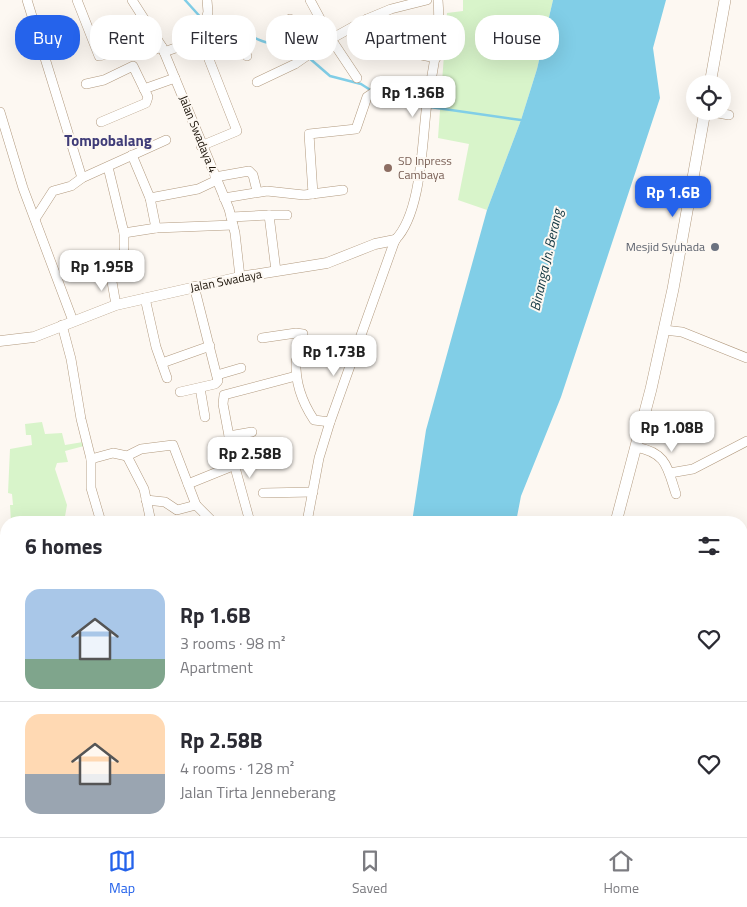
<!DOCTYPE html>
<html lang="en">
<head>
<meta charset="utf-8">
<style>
	body { margin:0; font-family:"Titillium Web",sans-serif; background:#f2f2f3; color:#2b2b33; height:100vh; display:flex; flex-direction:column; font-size:19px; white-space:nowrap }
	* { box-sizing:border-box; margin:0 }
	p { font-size:16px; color:#7c7c81 }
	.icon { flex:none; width:28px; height:28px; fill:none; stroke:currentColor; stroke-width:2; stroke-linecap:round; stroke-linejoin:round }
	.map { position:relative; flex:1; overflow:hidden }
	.drawer { position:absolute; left:0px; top:516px; width:748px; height:321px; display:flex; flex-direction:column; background:#fff; border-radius:20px 20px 0 0; box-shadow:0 5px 20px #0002 }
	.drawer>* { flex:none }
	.hud { position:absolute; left:15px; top:15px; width:718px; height:45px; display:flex; gap:10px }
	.buttons { position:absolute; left:686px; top:75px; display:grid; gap:10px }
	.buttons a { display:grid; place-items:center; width:45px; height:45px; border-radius:50%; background:#fff; box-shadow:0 5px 20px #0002; font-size:25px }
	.price { position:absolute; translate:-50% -42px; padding:0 11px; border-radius:10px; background:#fff; color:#222; font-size:16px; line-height:32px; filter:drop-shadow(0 1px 2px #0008) }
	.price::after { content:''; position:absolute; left:50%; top:30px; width:15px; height:11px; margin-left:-8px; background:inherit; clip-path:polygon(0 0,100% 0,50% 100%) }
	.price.selected { background:#2563eb; color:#fff }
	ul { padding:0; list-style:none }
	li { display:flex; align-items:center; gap:15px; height:125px; padding:0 25px }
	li+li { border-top:1px solid #e1e1e2 }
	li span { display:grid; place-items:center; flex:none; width:140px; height:100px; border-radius:15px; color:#555 }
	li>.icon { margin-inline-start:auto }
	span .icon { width:60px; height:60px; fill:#fffc; stroke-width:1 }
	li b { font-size:21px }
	h2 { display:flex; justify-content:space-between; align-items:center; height:60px; padding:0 25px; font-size:21px }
	.tag { padding:0 18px; border-radius:20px; background:#fff; box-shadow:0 5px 20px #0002; font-size:18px; line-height:45px }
	.tag.selected { background:#2563eb; color:#fff }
	.tabs { display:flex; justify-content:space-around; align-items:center; height:70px; border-top:1px solid #e1e1e2; background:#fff; font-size:14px; color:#7c7c81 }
	.tabs a { display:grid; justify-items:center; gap:2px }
	.tabs .selected { color:#2563eb }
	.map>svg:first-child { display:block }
</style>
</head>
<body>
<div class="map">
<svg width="747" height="837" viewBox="0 0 747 837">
	<rect width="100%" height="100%" fill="#fdf8f2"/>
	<g fill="#d8f4ca">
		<path d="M463,0H553L537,69L521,120L487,210L458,200L469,144L438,138L447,13L463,11Z"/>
		<path d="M42,422L45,434L62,433L65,445L83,442L84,446L65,451L68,462L57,463L55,469L67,505L64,522H11L10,505H13L12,494L8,493L10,449L32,445L31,435H26L25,424Z"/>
		<path d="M288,831H372L371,837H287Z"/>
	</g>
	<g fill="#81cee7">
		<path d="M553,0H666L653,48L660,98L561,397L521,496L516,522H412L426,430L487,210L521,120L537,69Z"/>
		<path d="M372,831H486L484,837H371Z"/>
	</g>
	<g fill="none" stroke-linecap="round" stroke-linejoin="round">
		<g stroke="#81cee7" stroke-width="2.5">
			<path d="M185,0L204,21"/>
			<path d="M224,23C244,25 246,36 262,41C277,46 290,47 303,54"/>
			<path d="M308,57L330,76L361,84L372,91"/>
			<path d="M386,97L410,106L424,107"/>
			<path d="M430,107L521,120"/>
		</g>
		<g stroke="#b29a7f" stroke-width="10">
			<g id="minor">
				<path d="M27,0L82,178"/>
				<path d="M77,0L99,56L116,52L141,54L162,47"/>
				<path d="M132,0L162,47L229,209L235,233L240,277"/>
				<path d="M310,0L331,39L357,78"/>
				<path d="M290,19L314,51"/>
				<path d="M367,19L380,45L383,47L436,58"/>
				<path d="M205,25L226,28L247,56"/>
				<path d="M201,39L208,12L207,0"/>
				<path d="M164,52L201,39L237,131L201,146"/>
				<path d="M257,82L295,64L331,39L367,19L391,9L427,0"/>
				<path d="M86,84L104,80L133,66L148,97L146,103L101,122"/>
				<path d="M144,89L175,78"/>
				<path d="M707,111L729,115"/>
				<path d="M0,112L23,188L73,321"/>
				<path d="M132,155L150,198L198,189L217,180"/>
				<path d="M108,167L124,233L156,228L233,225"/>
				<path d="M215,177L249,171L253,175L257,191"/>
				<path d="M313,194L309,134L356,129L367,97L376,91L428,102"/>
				<path d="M150,198L156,228"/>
				<path d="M224,198L267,191L304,195L343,190"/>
				<path d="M269,215H287"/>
				<path d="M231,217L269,215L276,271"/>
				<path d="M35,219L53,191L71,186L82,178L166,140"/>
				<path d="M124,233V248"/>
				<path d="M111,276L116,305"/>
				<path d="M145,298L156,347L167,378"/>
				<path d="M62,325L71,359L81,419L91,459V488L101,522"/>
				<path d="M664,330L682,332L747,358"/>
				<path d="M262,338L296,333L303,334V350L296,361C295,383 302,402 314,420L330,422"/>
				<path d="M162,363L210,346"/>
				<path d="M217,375L241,368"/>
				<path d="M200,388L205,417"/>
				<path d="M180,392L215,384L218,381L194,286"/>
				<path d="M643,422L656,424L691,423"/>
				<path d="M229,436L223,404L224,395L296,376"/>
				<path d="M636,447C667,453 667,467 676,494"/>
				<path d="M127,456L144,489L151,522"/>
				<path d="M91,459L113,453L127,456L141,449L173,445L196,505"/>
				<path d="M670,473L693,469L747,441"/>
				<path d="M188,484L235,465"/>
				<path d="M263,493L313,492"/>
				<path d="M146,500L165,502L177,510L196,505L213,522"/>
				<path d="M250,522L236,471V458L229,436L252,432"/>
				<path d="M307,522L319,458L330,422L395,240C422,213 422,140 427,103C433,68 441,35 438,0"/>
				<path d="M0,621L6,619"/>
				<path d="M742,770L747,783"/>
				<path d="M163,831L165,837"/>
				<path d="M676,831L682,837"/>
				<path d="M257,837L258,831"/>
			</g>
		</g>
		<g stroke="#b29a7f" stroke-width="11">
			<g id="tertiary">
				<path d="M0,341L34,337L116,305L240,277L327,263L375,244L395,240"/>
				<path d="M0,572L6,591"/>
				<path d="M6,797L0,804L6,829"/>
			</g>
		</g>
		<g stroke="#b29a7f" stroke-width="12">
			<g id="secondary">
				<path d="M710,84L725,0"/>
				<path d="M616,522L651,389L673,289L705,111"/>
				<path d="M609,837L610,831"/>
			</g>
		</g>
		<use href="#minor" stroke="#fff" stroke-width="9"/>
		<use href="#tertiary" stroke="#fff" stroke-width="10"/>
		<use href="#secondary" stroke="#fff" stroke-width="11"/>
	</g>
	<circle fill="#8d6e63" stroke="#fdf8f2" stroke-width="2" cx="388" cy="168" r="5"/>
	<circle fill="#6b7280" stroke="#fdf8f2" stroke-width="2" cx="715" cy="247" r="5"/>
	<g text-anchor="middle" stroke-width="4" stroke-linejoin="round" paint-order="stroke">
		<g font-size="12" fill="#1a1208" stroke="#fdf8f2">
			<text transform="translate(198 134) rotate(68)" y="4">Jalan Swadaya 4</text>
			<text transform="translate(226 281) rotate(-11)" y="4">Jalan Swadaya</text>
		</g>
		<g font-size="12" fill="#785e54" stroke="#fdf8f2" text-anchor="start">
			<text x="398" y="165">SD Inpress<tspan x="398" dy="14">Cambaya</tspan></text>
		</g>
		<g font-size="12" fill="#5b616d" stroke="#fdf8f2" text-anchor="end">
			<text x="705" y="251">Mesjid Syuhada</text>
		</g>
		<g font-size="14" font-style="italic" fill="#133843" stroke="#fdf8f2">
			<text transform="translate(546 260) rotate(-77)" y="5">Binanga Jn. Berang</text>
		</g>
		<g font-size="15" font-weight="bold" fill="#3f3c78" stroke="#fdf8f2">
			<text x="108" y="146">Tompobalang</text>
		</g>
	</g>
</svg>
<div class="buttons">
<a><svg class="icon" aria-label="locate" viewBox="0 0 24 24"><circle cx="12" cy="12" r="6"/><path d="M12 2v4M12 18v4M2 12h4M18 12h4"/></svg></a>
</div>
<b class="price" style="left:413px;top:118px">Rp 1.36B</b>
<b class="price selected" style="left:673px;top:218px">Rp 1.6B</b>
<b class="price" style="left:102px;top:292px">Rp 1.95B</b>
<b class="price" style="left:334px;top:377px">Rp 1.73B</b>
<b class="price" style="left:672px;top:453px">Rp 1.08B</b>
<b class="price" style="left:250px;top:479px">Rp 2.58B</b>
<div class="hud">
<a class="tag selected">Buy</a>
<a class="tag">Rent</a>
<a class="tag">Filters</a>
<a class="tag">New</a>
<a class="tag">Apartment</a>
<a class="tag">House</a>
</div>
<section class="drawer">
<h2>6 homes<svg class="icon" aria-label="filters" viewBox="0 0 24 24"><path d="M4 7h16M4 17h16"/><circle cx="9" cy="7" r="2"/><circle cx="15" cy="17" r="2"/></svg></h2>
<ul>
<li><span style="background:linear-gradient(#a9c7e8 70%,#7fa58c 0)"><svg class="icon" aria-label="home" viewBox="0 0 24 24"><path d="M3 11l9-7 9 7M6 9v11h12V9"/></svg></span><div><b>Rp 1.6B</b><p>3 rooms · 98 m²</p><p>Apartment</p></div><svg class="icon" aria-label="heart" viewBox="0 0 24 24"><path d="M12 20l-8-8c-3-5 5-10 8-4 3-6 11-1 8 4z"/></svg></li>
<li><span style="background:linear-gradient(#ffd9b3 60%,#9aa5b1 0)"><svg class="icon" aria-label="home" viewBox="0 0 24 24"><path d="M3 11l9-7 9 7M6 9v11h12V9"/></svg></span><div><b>Rp 2.58B</b><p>4 rooms · 128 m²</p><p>Jalan Tirta Jenneberang</p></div><svg class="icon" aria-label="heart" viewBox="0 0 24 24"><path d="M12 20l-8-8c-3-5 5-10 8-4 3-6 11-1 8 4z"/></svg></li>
</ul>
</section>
</div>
<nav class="tabs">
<a class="selected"><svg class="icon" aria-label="map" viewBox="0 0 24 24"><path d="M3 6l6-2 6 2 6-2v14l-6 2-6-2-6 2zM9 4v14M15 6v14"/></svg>Map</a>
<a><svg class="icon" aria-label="saved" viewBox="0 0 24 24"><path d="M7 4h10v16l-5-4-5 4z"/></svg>Saved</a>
<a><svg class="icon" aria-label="home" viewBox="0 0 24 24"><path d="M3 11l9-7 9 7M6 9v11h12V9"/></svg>Home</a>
</nav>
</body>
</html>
